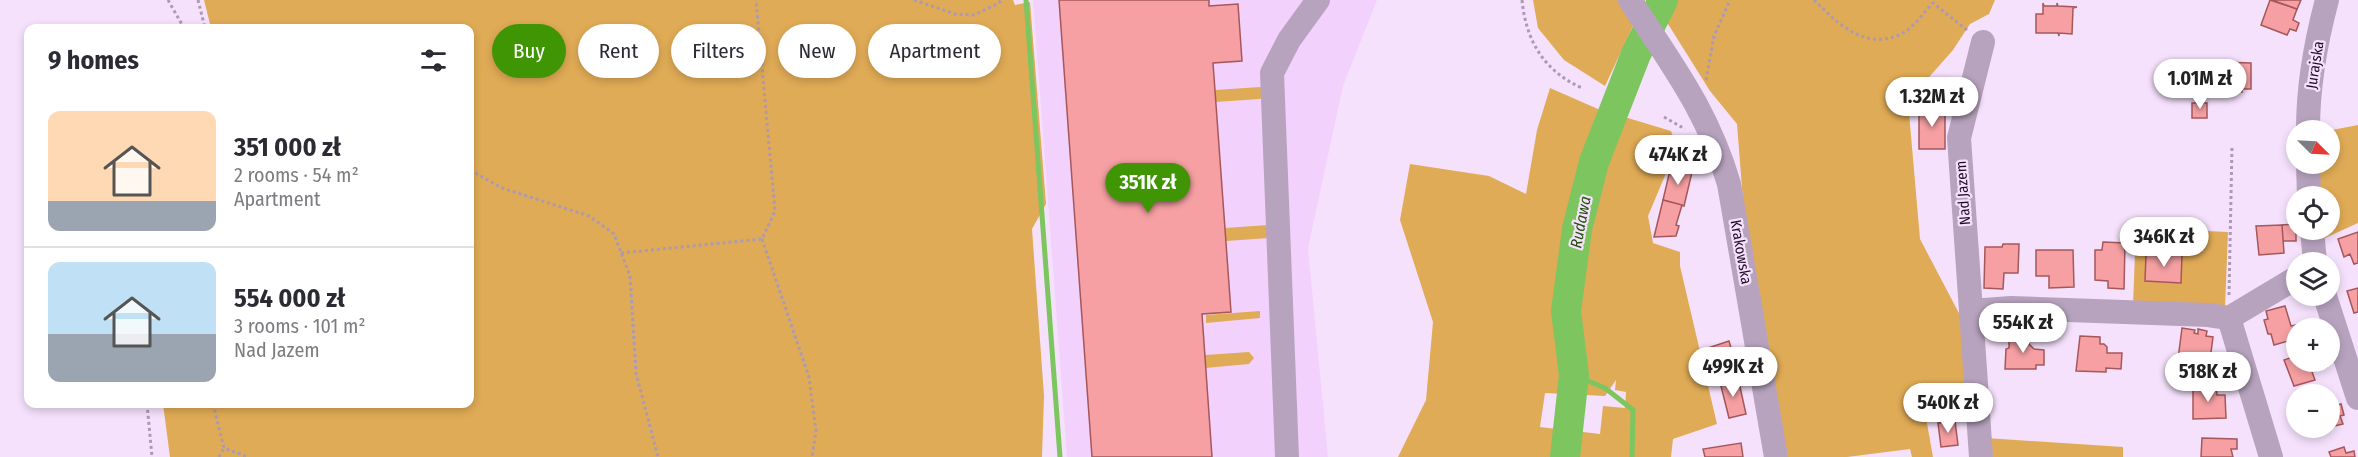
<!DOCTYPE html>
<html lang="en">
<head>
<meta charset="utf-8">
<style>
	body { margin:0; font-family:"Fira Sans Condensed",sans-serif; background:#f7f7f7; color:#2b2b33; height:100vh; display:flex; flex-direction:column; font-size:22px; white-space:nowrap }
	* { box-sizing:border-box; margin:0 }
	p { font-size:20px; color:#7c7c81 }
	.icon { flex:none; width:33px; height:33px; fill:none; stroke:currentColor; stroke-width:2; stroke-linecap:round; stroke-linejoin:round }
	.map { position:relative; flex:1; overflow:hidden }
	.details { position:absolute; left:24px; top:24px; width:450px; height:384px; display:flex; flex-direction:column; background:#fff; border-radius:12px; box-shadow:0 3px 9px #0003 }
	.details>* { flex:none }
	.hud { position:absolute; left:492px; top:24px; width:570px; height:54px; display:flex; gap:12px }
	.needle { width:39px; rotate:114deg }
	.tools { position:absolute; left:2286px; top:120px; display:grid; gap:12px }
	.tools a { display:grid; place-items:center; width:54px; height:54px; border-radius:50%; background:#fff; box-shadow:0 3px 9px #0003; font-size:30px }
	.price { position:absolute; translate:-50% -51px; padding:0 14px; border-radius:21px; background:#fff; color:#222; font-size:20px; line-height:39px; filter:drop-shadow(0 2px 3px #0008) }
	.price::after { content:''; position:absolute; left:50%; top:36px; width:18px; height:14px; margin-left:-9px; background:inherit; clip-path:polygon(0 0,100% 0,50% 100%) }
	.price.selected { background:#3f9504; color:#fff }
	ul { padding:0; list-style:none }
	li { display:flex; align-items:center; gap:18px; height:150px; padding:0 24px }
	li+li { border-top:2px solid #e1e1e2 }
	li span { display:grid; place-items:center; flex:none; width:168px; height:120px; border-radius:12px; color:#555 }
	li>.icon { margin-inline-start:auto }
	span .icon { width:72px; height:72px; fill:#fffc; stroke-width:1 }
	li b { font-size:26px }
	h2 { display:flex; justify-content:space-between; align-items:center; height:72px; padding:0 24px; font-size:26px }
	.chip { padding:0 21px; border-radius:27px; background:#fff; box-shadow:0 3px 9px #0003; font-size:21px; line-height:54px }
	.chip.selected { background:#3f9504; color:#fff }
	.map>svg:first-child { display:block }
</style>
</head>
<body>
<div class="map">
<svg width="2358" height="457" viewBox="0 0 2358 457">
	<rect width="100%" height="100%" fill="#f5e1fc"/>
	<path fill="#f2d2fd" d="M1033,0H1377L1343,86L1308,248L1328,457H1067Z"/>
	<g fill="#e0ab56" fill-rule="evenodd">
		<path d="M204,0H1013L1015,5L1030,2L1046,204L1032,229L1044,396L1042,457H170L163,404H470V28H211Z"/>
		<path d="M1533,0H1645L1605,86L1564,60L1538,28Z"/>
		<path d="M1672,0H1995L1989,14L1970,24L1953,50L1908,101L1920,239L1961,317L1966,406L1925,412L1933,457H1912L1910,449L1847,457H1788L1774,396L1743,201L1737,124L1710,91L1663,16Z"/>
		<path d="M1260,87L1263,89V97L1260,99L1216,102L1215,90Z"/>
		<path d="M1550,88L1598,109L1671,131L1677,147L1648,216L1653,243L1680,252V266L1717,424L1673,439L1671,457H1398L1426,400L1433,322L1400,220L1410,164L1489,176L1526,194L1537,130ZM1616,380L1615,390L1626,392L1625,408L1603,406L1600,434L1540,427L1545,393L1605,396Z"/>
		<path d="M2358,125V223L2323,239L2322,230H2330V196H2317L2315,180L2321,164H2330V138L2332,130Z"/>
		<path d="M1268,225L1269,238L1226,241L1225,228Z"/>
		<path d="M2136,228L2228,232L2225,308L2133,305Z"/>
		<path d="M1260,311V318L1206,323V315Z"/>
		<path d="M1249,352L1254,358L1249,364L1205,368V355Z"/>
		<path d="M1986,438L2123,447V457H1989Z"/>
	</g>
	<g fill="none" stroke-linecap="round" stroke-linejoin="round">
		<g stroke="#7cc55f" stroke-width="5">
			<path d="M1026,0L1060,457"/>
			<path d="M1574,375L1605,388L1633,410L1632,457"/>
		</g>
		<path stroke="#7cc55f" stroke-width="30" d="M1565,457L1574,375L1566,311L1577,229L1594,162L1636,54L1663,0"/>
	</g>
	<g fill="#f6a0a3" stroke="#a5575b" stroke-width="1.5">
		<path d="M1059,0H1209V6L1238,4L1242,61L1213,63L1231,312L1202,314L1212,457H1092Z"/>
		<path d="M2270,0L2297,9L2293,20L2299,23L2296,31L2290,29L2287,35L2261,25Z"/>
		<path d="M2272,0H2301L2297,9Z"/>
		<path d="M2043,3L2044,6H2057V3L2058,6L2077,7L2073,8L2072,34L2059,33V36L2058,33H2036V14H2043Z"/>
		<path d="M2222,62L2251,63V89H2242V92H2233V89H2222Z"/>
		<rect x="2192" y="103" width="15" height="15"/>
		<rect x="1919" y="108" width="26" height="41"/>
		<path d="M1671,166L1692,172L1684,206L1663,200Z"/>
		<path d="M1663,200L1682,205L1676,225L1679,226L1676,236L1654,237Z"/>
		<path d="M2296,224V241H2282V225Z"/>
		<path d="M2282,225L2284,253L2259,255L2256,226Z"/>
		<path d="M2358,232V263L2354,264L2350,254L2344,257L2338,239Z"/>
		<path d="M2177,240H2185L2184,252H2177Z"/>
		<path d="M2103,242L2125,243L2124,289L2108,288V281L2095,280V250H2102Z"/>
		<path d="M2003,244H2019L2018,273H2004L2003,289L1984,288L1985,247H2002Z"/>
		<path d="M2036,250H2073L2074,287L2049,288V276H2036Z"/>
		<path d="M2146,254L2182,255L2181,283L2145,281Z"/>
		<path d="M2358,288V312L2354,313L2347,291Z"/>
		<path d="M2285,306L2291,326L2296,325V333L2293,334L2295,339L2274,345L2271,334H2268L2264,320L2268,319L2266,311Z"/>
		<path d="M2182,328L2195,330L2194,333L2198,334V329L2207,331L2206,336L2213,337L2209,368L2197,367L2195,361L2178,359Z"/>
		<path d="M2009,334L2030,335L2029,344L2034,349L2044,350V365H2036V369H2005L2006,349L2009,348Z"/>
		<path d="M2080,336L2100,337V344H2104L2107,347V353H2122L2121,369L2106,368V372L2076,371Z"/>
		<path d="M1729,341L1734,358L1707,366L1702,350Z"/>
		<path d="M2296,356V362H2325L2327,367L2312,372L2315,380L2294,386L2284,360Z"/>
		<path d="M1738,378L1746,414L1729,418L1720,382Z"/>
		<path d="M2193,386H2216L2217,395H2225L2226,418L2193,419Z"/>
		<path d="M2335,397L2337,405L2341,404L2344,415L2340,416L2343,424L2330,427V399Z"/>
		<path d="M1955,421L1958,445L1941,447L1938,423Z"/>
		<path d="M2311,428H2329L2312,433Z"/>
		<path d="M2202,438L2237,439V449H2231L2233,457H2201Z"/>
		<path d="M1741,443L1743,457H1705L1703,449Z"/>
		<path d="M2344,447L2346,453L2354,451L2355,457H2331L2329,452Z"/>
	</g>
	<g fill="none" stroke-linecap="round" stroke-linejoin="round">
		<g stroke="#ac99b3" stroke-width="3" stroke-dasharray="3 3" stroke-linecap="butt">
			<path d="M168,0L184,28"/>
			<path d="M198,0L205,28"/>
			<path d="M914,0L955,14L974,15L999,3L1001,0"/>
			<path d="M1522,0C1526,41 1544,71 1582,88"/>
			<path d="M1814,0C1838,24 1866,52 1903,33C1914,27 1924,12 1933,3L1967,30"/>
			<path d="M1706,80L1714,36L1730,0"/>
			<path d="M1664,117L1685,129"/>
			<path d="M470,170L502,188L589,216L614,234L630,276L636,373L658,457"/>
			<path d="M762,239L809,377L816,431L812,457"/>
			<path d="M621,253L762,239L775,211L756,0"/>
			<path d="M2229,295L2232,146"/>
			<path d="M147,404L152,457"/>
			<path d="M213,404L224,448L248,457"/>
			<path d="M219,457L224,448"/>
		</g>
		<g stroke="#b8a3bf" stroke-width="24">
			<path d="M1630,0C1671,64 1707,109 1729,184L1776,457"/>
			<path d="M2308,130C2308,87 2316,41 2327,0"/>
			<path d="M2308,164L2309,196"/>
			<path d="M2312,230L2315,262"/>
			<path d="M2325,296L2358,398"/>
			<path d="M1971,311L1959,138L1983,42"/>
			<path d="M1287,457L1272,73L1289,40L1318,0"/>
			<path d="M1981,457L1971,311L2011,308L2208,315L2229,318"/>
			<path d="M2271,457L2229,318L2296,278"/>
		</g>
	</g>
	<g text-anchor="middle" stroke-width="4.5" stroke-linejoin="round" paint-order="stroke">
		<g font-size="15" fill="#1f0d25" stroke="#f5e1fc">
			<text transform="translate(2315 65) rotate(-81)" y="5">Jurajska</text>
			<text transform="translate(1963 193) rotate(-94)" y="5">Nad Jazem</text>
			<text transform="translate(1741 252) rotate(80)" y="5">Krakowska</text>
		</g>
		<g font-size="16" font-style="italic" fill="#215008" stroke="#f5e1fc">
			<text transform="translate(1580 222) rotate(-79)" y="6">Rudawa</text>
		</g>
	</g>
</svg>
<div class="tools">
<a><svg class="needle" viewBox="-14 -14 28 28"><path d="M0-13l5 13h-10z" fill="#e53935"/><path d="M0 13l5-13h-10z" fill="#7c7c81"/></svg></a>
<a><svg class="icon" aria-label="locate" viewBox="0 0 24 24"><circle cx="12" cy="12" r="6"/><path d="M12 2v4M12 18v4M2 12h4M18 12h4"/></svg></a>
<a><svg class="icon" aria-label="layers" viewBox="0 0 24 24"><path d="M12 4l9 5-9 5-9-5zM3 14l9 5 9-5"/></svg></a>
<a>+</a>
<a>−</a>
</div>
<b class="price" style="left:2200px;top:110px">1.01M zł</b>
<b class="price" style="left:1932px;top:128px">1.32M zł</b>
<b class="price" style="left:1678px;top:186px">474K zł</b>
<b class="price selected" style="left:1148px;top:214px">351K zł</b>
<b class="price" style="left:2164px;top:268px">346K zł</b>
<b class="price" style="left:2023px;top:354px">554K zł</b>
<b class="price" style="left:1733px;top:398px">499K zł</b>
<b class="price" style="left:2208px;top:403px">518K zł</b>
<b class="price" style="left:1948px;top:434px">540K zł</b>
<div class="hud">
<a class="chip selected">Buy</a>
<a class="chip">Rent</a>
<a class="chip">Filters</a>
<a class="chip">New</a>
<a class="chip">Apartment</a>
</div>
<section class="details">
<h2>9 homes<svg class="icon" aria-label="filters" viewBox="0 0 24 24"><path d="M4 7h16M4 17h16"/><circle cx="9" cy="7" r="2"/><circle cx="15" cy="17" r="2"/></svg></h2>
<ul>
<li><span style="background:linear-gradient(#ffd9b3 75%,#9aa5b1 0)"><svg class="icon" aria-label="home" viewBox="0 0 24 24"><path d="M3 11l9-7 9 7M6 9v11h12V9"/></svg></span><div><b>351 000 zł</b><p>2 rooms · 54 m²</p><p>Apartment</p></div></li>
<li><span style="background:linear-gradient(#bfe0f5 60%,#9aa5b1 0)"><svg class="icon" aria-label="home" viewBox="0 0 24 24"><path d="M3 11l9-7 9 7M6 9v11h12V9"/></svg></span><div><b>554 000 zł</b><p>3 rooms · 101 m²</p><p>Nad Jazem</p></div></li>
</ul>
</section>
</div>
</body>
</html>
